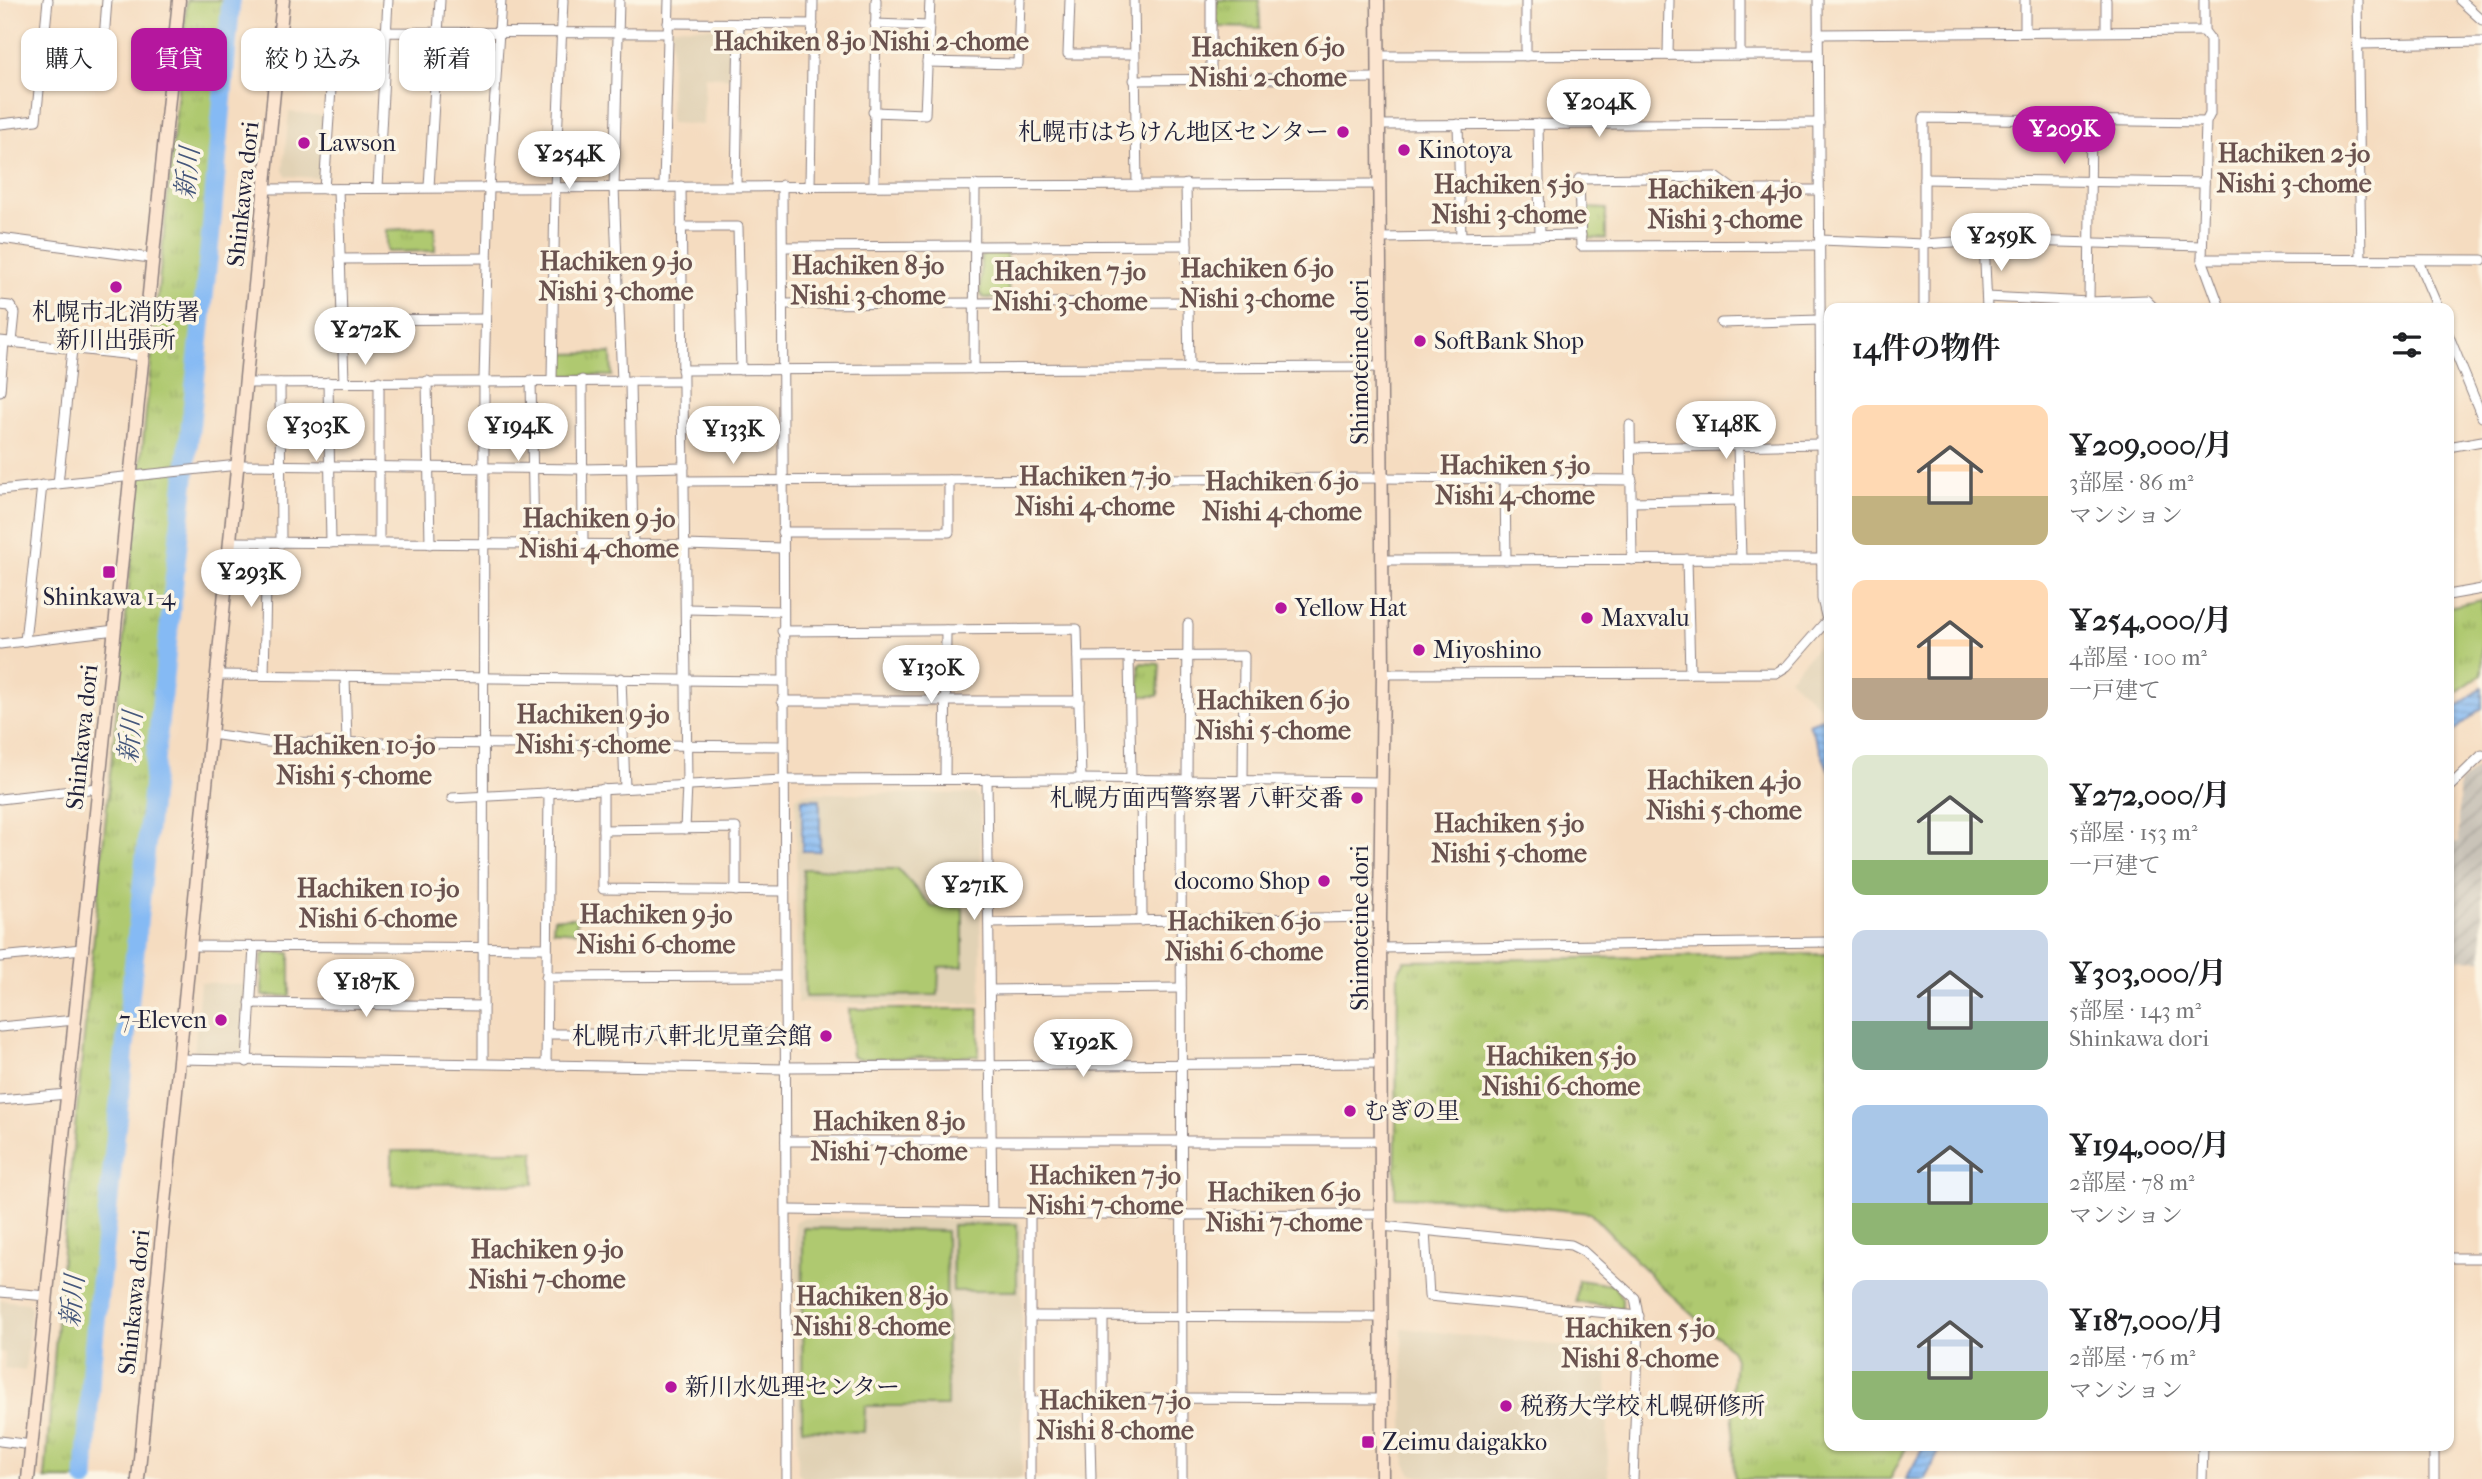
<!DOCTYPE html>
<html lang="ja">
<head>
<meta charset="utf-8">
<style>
	body { margin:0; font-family:"IM FELL French Canon","Noto Serif JP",serif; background:#f2f2f2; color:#202124; height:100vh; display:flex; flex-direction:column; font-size:26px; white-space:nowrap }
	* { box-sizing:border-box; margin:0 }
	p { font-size:23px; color:#757577 }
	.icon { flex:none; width:38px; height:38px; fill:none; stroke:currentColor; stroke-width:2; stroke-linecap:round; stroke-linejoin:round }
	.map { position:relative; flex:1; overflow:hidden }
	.details { position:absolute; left:1824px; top:303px; width:630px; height:1148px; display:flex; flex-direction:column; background:#fff; border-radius:14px; box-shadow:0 2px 5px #0004 }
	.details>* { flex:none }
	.top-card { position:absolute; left:21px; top:28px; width:665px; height:63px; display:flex; gap:14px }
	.price { position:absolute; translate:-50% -60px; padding:0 16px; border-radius:24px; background:#fff; color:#222; font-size:23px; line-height:46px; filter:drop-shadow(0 2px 4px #0008) }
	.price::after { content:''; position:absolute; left:50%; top:42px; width:21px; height:16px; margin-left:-10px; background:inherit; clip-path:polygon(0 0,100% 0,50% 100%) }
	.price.active { background:#b5179e; color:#fff }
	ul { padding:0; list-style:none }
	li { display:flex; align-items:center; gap:21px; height:175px; padding:0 28px }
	li span { display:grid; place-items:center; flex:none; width:196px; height:140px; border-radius:14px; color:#555 }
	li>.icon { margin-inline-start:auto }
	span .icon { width:84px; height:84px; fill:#fffc; stroke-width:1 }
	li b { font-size:30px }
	h2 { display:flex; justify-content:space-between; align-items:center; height:84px; padding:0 28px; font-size:30px }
	.chip { padding:0 24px; border-radius:14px; background:#fff; box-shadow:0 2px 5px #0004; font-size:24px; line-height:63px }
	.chip.active { background:#b5179e; color:#fff }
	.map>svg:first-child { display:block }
</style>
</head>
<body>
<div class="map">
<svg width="2482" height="1479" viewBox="0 0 2482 1479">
	<defs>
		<pattern id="industrial-furrows" width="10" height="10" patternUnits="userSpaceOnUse" patternTransform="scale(1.75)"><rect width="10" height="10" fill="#c9c3b8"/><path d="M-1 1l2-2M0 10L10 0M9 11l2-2" fill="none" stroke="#aca79f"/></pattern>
		<pattern id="park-tufts" width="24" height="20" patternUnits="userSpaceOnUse" patternTransform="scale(1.75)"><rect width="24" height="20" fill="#afc96f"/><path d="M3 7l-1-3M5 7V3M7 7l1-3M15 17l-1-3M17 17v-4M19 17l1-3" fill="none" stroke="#96ac61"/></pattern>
		<pattern id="water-rules" width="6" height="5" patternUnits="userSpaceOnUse" patternTransform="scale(1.75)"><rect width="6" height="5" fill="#85baf4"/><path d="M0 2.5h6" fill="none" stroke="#6c97c7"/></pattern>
	</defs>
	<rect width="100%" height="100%" fill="#fcf5e5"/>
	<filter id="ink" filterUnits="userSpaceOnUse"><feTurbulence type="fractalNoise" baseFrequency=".0143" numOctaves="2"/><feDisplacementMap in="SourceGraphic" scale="14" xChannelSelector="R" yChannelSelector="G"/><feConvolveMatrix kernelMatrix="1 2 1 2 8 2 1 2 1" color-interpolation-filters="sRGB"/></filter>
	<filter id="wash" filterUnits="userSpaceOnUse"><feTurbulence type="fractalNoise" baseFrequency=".00686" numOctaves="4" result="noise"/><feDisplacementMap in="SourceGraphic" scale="28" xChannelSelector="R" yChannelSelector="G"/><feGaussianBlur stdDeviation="1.57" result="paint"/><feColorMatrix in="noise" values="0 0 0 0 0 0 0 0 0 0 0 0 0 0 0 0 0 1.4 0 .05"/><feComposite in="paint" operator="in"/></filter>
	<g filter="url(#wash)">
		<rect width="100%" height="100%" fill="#f5dcc0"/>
		<g fill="#e1d2b5">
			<path d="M672,27L735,28L734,78L705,76L703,125L670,123Z"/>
			<path d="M289,112L324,116L320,178L287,176L283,171Z"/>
			<path d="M1829,634V715L1789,678Z"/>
			<path d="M804,793L975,794L980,801L981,1004L797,1003L796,798Z"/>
			<path d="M200,982L247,985L243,1054H194Z"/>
			<path d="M802,1218L1018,1220L1022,1226V1476L1018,1479H804L798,1472L795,1222Z"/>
			<path d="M0,1300L28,1303L31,1307L25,1371L4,1368L5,1353L0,1352Z"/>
			<path d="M1402,1328L1607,1351L1608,1479H1441L1412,1475L1405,1462Z"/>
		</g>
		<path fill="url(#industrial-furrows)" d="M2482,764V959L2448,960V844L2459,842V784Z"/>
		<g fill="#afc96f" stroke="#687655" stroke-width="2">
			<path d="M803,869H898L932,907L963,908V966L939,967L938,995L805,997Z"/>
			<path d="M1017,1224V1291H953L952,1225Z"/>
			<path d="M803,1228L946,1231L947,1406H865L864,1432L802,1429Z"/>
		</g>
		<g fill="url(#park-tufts)" stroke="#687655" stroke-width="2">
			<path d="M187,0H227L78,1479H45L61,1269Z"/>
			<path d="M1217,0H1259L1260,28L1217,27Z"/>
			<path d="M1587,208L1606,209V239L1587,238Z"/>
			<path d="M435,227V251L387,252V230Z"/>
			<path d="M986,253H1006L1009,299L984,298L980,294L981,257Z"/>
			<path d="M611,353L612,376L561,375L560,354Z"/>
			<path d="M2482,600V674L2448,698V607Z"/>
			<path d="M1141,663L1160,664L1158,696H1140L1139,665Z"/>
			<path d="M554,918H577L576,932L553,930Z"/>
			<path d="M267,952L290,953V996H262V955Z"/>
			<path d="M1829,954V1446H1907L1890,1479H1735L1732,1394L1735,1359L1731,1349L1658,1283L1590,1213L1443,1198L1395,1197L1398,972L1405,961Z"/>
			<path d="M849,1009H979V1056L858,1059L852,1056Z"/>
			<rect x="392" y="1151" width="142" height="33"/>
			<path d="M1578,1280L1613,1285L1622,1298V1308L1576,1302Z"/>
		</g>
		<g fill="url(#water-rules)" stroke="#546e98" stroke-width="2">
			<path d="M2482,687V708L2448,736V714Z"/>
			<path d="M1826,717L1829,723V771L1809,724Z"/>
			<rect x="802" y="799" width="18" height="52"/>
			<path d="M1924,1446H1942L1925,1479H1906Z"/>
		</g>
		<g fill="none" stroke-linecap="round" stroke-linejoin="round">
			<path stroke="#85baf4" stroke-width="19" d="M85,1479L91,1369L211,231L231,0"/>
		</g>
	</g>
	<g filter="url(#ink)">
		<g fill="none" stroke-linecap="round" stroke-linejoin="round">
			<g stroke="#8c7f7e" stroke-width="11">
				<g id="street">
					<path d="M619,0L614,188L622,381"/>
					<path d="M1070,0L1068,54H1133"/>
					<path d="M1134,0L1137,184"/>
					<path d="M1211,0V77"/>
					<path d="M1526,0V56"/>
					<path d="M1740,0V55"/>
					<path d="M1818,0L1822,599L1827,620"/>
					<path d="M2025,0V32"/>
					<path d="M2204,0V31L2210,39V114L2206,122L2202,259L2220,308"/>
					<path d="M2357,0L2361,260"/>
					<path d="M2460,0L2482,20"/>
					<path d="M668,23L813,24"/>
					<path d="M875,24L929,26"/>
					<path d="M2106,30V0"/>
					<path d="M1818,34L2204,31"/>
					<path d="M2359,44L2482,42"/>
					<path d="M1668,55L1669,0"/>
					<path d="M1378,56L1818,55"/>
					<path d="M927,62L1018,64L1020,0"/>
					<path d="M101,79L107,0"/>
					<path d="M1134,80L1379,78"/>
					<path d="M873,112L925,114L930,0"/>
					<path d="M0,124L36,120L48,0"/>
					<path d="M1458,124L1461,237"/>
					<path d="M1538,124L1540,236"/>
					<path d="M1379,125L1819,123"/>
					<path d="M1924,179L2204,183"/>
					<path d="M1186,184L1189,368"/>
					<path d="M782,185L787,1479"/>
					<path d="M664,186L669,0"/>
					<path d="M681,186L687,785L685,829"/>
					<path d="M736,186L739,23"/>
					<path d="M810,186L813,0"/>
					<path d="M874,186L876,0"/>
					<path d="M378,187L388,0"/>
					<path d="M429,187L440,0"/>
					<path d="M265,189L1379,184"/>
					<path d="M324,189L335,32L668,33"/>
					<path d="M338,189L344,382"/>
					<path d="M1819,190H1734L1716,177L1579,179L1581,246L1820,245"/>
					<path d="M681,227H738L741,370"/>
					<path d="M0,238L150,258"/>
					<path d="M1380,238L1581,235"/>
					<path d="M1820,240L1924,244L1984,240L2202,246"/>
					<path d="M1984,240L1987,308"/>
					<path d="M783,247L1187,245"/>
					<path d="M340,259L487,258"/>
					<path d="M2202,259L2482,260"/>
					<path d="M2418,261L2438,308"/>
					<path d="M1987,297L2089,302L2146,300L2154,308"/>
					<path d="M2089,302L2091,120"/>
					<path d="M782,304L1188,302"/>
					<path d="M0,305L10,306L15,313L12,342"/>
					<path d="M1924,308V118L2206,122"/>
					<path d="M342,320L485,319"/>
					<path d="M1721,323L1820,320"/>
					<path d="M2448,334L2482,417"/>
					<path d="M0,341L143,356"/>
					<path d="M974,369L975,185"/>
					<path d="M682,370L1381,367"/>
					<path d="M531,380L534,546"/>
					<path d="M552,380L555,188L563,0"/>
					<path d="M582,380L583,544"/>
					<path d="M379,381V543"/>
					<path d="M427,381L430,544"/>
					<path d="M630,381L633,544"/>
					<path d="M328,382L331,543"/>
					<path d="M246,383L682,381"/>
					<path d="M280,383L281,543"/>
					<path d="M0,391L4,342"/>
					<path d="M1630,425L1632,560"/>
					<path d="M1738,446L1741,559"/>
					<path d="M2448,447L2482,441"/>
					<path d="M1631,448L1821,444"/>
					<path d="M1505,479L1506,560"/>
					<path d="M684,481L1382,478L1632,480"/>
					<path d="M58,484L72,349"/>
					<path d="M0,490L238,465L583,469L684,467"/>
					<path d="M1632,502L1739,500"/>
					<path d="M782,532H949V480"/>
					<path d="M230,542L685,545L782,548"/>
					<path d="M1687,559L1690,673"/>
					<path d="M1382,560L1822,559"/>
					<path d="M2448,595L2482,589"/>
					<path d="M686,609L782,611"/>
					<path d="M782,631L1077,629L1081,779"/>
					<path d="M25,641L42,485"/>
					<path d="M0,644L115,630"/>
					<path d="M1078,657L1244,656L1243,781"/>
					<path d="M1129,657L1131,779"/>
					<path d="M1383,674L1776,673L1787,666L1829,618"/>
					<path d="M217,675L782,681"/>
					<path d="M264,675L267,543"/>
					<path d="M345,677L347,743"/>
					<path d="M621,678L625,788"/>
					<path d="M782,701H1079"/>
					<path d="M211,734L267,742L782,746"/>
					<path d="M945,779L946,630"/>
					<path d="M987,779L992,1212"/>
					<path d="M1141,779L1142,921"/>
					<path d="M1181,780L1182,1479"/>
					<path d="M1187,780L1188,624"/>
					<path d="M2448,788L2482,755"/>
					<path d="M603,789V889L784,891"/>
					<path d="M452,798L783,780L1081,779L1382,782"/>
					<path d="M0,799L98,788"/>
					<path d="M603,830L736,828V891"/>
					<path d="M989,923L1380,917"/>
					<path d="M190,946L547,948"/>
					<path d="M1380,948L1829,942"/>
					<path d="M0,957L82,949"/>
					<path d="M546,977L784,976"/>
					<path d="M990,990L1181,988"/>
					<path d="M250,1003L483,1006"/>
					<path d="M0,1027L75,1020"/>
					<path d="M546,1034H785"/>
					<path d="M178,1059L785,1069"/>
					<path d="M247,1062L254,947"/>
					<path d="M483,1063L484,380L489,188L501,0"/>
					<path d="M546,1066L549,792"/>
					<path d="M785,1067L1381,1063"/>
					<path d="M0,1100L67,1094"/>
					<path d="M786,1141H1382"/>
					<path d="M787,1210L1181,1215L1382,1214"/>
					<path d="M1382,1226L1571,1245L1583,1251L1635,1298L1639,1321L1633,1479"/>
					<path d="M1425,1231L1429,1296L1639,1316"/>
					<path d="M2448,1258H2482"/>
					<path d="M0,1292L47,1296"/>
					<path d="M1030,1316L1382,1317"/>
					<path d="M1103,1316V1400"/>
					<path d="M1089,1400L1091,1479"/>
					<path d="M1030,1402L1182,1398L1381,1399"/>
					<path d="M0,1441L32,1445"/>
					<path d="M2434,1446V1479"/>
					<path d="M1030,1479V1213"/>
					<path d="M2202,1479L2203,1446"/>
				</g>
			</g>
			<g stroke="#8c7f7e" stroke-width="15">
				<g id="secondary">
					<path d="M1378,0L1383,674L1380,917L1382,1479"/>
					<path d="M28,1479L179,0"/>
					<path d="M138,1479L283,0"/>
				</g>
			</g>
			<use href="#street" stroke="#fff" stroke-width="9"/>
			<use href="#secondary" stroke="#fce5d0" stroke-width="12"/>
		</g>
	</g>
	<g fill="#b5179e" stroke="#fcf5e5" stroke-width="2.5">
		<circle cx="1343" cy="132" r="7"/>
		<circle cx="304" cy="143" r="7"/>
		<circle cx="1404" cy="150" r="7"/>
		<circle cx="116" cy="287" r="7"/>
		<circle cx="1420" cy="341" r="7"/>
		<rect x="102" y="565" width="14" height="14" rx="3.5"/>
		<circle cx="1281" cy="608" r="7"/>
		<circle cx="1587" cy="618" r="7"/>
		<circle cx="1419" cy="650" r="7"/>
		<circle cx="1357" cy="798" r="7"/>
		<circle cx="1324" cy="881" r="7"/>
		<circle cx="221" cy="1020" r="7"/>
		<circle cx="826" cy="1036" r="7"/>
		<circle cx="1350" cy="1111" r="7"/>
		<circle cx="671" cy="1387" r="7"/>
		<circle cx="1506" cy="1406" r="7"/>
		<rect x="1361" y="1435" width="14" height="14" rx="3.5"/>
	</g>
	<g text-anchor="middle" stroke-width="7" stroke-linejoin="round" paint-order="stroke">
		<g font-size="24" fill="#22223b" stroke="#fcf5e5" text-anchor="start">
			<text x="1329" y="140" text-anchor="end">札幌市はちけん地区センター</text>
			<text x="318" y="151">Lawson</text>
			<text x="1418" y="158">Kinotoya</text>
			<text x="116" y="320" text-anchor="middle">札幌市北消防署<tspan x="116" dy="28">新川出張所</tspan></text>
			<text x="1434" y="349">SoftBank Shop</text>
			<text x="109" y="605" text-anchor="middle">Shinkawa 1-4</text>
			<text x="1295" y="616">Yellow Hat</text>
			<text x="1601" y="626">Maxvalu</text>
			<text x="1433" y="658">Miyoshino</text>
			<text x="1343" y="806" text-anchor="end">札幌方面西警察署 八軒交番</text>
			<text x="1310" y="889" text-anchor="end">docomo Shop</text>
			<text x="207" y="1028" text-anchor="end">7-Eleven</text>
			<text x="812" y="1044" text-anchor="end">札幌市八軒北児童会館</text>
			<text x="1364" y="1119">むぎの里</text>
			<text x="685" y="1395">新川水処理センター</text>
			<text x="1520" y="1414">税務大学校 札幌研修所</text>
			<text x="1382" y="1450">Zeimu daigakko</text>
		</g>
		<g font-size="24" fill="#22223b" stroke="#fcf5e5">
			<text transform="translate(243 194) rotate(-84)" y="8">Shinkawa dori</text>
			<text transform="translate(1360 362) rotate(-90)" y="8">Shimoteine dori</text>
			<text transform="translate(82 737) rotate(-84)" y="8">Shinkawa dori</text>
			<text transform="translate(1360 928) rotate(-90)" y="8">Shimoteine dori</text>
			<text transform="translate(134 1302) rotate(-84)" y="8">Shinkawa dori</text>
		</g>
		<g font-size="26" font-weight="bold" fill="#6a524f" stroke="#fcf5e5">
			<text x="871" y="50">Hachiken 8-jo Nishi 2-chome</text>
			<text x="1268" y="56">Hachiken 6-jo<tspan x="1268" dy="30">Nishi 2-chome</tspan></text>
			<text x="2294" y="162">Hachiken 2-jo<tspan x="2294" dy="30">Nishi 3-chome</tspan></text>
			<text x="1509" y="193">Hachiken 5-jo<tspan x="1509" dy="30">Nishi 3-chome</tspan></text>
			<text x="1725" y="198">Hachiken 4-jo<tspan x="1725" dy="30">Nishi 3-chome</tspan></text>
			<text x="616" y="270">Hachiken 9-jo<tspan x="616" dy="30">Nishi 3-chome</tspan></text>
			<text x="868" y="274">Hachiken 8-jo<tspan x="868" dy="30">Nishi 3-chome</tspan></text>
			<text x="1257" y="277">Hachiken 6-jo<tspan x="1257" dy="30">Nishi 3-chome</tspan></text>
			<text x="1070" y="280">Hachiken 7-jo<tspan x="1070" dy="30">Nishi 3-chome</tspan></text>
			<text x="1515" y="474">Hachiken 5-jo<tspan x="1515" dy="30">Nishi 4-chome</tspan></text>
			<text x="1095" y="485">Hachiken 7-jo<tspan x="1095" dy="30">Nishi 4-chome</tspan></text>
			<text x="1282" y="490">Hachiken 6-jo<tspan x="1282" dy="30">Nishi 4-chome</tspan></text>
			<text x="599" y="527">Hachiken 9-jo<tspan x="599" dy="30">Nishi 4-chome</tspan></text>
			<text x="1273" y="709">Hachiken 6-jo<tspan x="1273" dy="30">Nishi 5-chome</tspan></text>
			<text x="593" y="723">Hachiken 9-jo<tspan x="593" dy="30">Nishi 5-chome</tspan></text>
			<text x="354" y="754">Hachiken 10-jo<tspan x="354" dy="30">Nishi 5-chome</tspan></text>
			<text x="1724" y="789">Hachiken 4-jo<tspan x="1724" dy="30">Nishi 5-chome</tspan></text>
			<text x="1509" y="832">Hachiken 5-jo<tspan x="1509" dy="30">Nishi 5-chome</tspan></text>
			<text x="378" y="897">Hachiken 10-jo<tspan x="378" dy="30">Nishi 6-chome</tspan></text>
			<text x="656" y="923">Hachiken 9-jo<tspan x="656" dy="30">Nishi 6-chome</tspan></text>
			<text x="1244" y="930">Hachiken 6-jo<tspan x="1244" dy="30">Nishi 6-chome</tspan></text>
			<text x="1561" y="1065">Hachiken 5-jo<tspan x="1561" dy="30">Nishi 6-chome</tspan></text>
			<text x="889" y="1130">Hachiken 8-jo<tspan x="889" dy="30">Nishi 7-chome</tspan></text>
			<text x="1105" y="1184">Hachiken 7-jo<tspan x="1105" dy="30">Nishi 7-chome</tspan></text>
			<text x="1284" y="1201">Hachiken 6-jo<tspan x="1284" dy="30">Nishi 7-chome</tspan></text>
			<text x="547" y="1258">Hachiken 9-jo<tspan x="547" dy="30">Nishi 7-chome</tspan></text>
			<text x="872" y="1305">Hachiken 8-jo<tspan x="872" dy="30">Nishi 8-chome</tspan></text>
			<text x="1640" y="1337">Hachiken 5-jo<tspan x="1640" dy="30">Nishi 8-chome</tspan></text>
			<text x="1115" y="1409">Hachiken 7-jo<tspan x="1115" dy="30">Nishi 8-chome</tspan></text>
		</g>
		<g font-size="26" font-style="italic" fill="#45577c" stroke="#fcf5e5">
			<text transform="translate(187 173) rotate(-84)" y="9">新川</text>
			<text transform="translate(130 737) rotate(-84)" y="9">新川</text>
			<text transform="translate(72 1301) rotate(-84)" y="9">新川</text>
		</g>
	</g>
</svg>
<b class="price" style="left:1599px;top:139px">¥204K</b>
<b class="price active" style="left:2064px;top:166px">¥209K</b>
<b class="price" style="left:569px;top:191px">¥254K</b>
<b class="price" style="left:2001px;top:273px">¥259K</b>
<b class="price" style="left:365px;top:367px">¥272K</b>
<b class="price" style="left:1726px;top:461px">¥148K</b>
<b class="price" style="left:316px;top:463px">¥303K</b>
<b class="price" style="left:518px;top:463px">¥194K</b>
<b class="price" style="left:733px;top:466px">¥133K</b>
<b class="price" style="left:251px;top:609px">¥293K</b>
<b class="price" style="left:931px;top:705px">¥130K</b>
<b class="price" style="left:974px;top:922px">¥271K</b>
<b class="price" style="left:366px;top:1019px">¥187K</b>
<b class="price" style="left:1083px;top:1079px">¥192K</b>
<div class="top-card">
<a class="chip">購入</a>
<a class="chip active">賃貸</a>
<a class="chip">絞り込み</a>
<a class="chip">新着</a>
</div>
<section class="details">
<h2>14件の物件<svg class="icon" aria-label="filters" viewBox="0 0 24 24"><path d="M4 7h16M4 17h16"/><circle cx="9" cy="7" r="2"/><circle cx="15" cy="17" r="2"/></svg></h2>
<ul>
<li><span style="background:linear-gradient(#ffd9b3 65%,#c2b280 0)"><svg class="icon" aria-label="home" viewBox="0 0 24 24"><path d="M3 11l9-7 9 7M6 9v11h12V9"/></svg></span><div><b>¥209,000/月</b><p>3部屋 · 86 m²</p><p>マンション</p></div></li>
<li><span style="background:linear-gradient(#ffd9b3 70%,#b9a48a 0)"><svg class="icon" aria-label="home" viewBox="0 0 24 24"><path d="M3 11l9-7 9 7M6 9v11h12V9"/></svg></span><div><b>¥254,000/月</b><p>4部屋 · 100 m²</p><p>一戸建て</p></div></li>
<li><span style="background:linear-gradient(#dfe7d0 75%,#8fb573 0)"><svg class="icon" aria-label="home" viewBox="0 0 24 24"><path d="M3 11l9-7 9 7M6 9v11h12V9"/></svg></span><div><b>¥272,000/月</b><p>5部屋 · 153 m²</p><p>一戸建て</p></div></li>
<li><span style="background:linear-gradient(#c9d6e8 65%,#7fa58c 0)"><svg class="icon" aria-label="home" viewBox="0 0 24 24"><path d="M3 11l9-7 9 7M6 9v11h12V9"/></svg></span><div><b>¥303,000/月</b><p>5部屋 · 143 m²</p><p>Shinkawa dori</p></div></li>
<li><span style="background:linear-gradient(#a9c7e8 70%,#8fb573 0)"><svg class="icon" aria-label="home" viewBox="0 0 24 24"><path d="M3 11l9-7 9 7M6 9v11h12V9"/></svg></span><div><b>¥194,000/月</b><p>2部屋 · 78 m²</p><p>マンション</p></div></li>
<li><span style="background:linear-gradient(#c9d6e8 65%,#8fb573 0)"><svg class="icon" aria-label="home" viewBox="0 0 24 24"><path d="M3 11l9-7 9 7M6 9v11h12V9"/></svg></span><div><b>¥187,000/月</b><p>2部屋 · 76 m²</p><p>マンション</p></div></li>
</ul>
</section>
</div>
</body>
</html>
